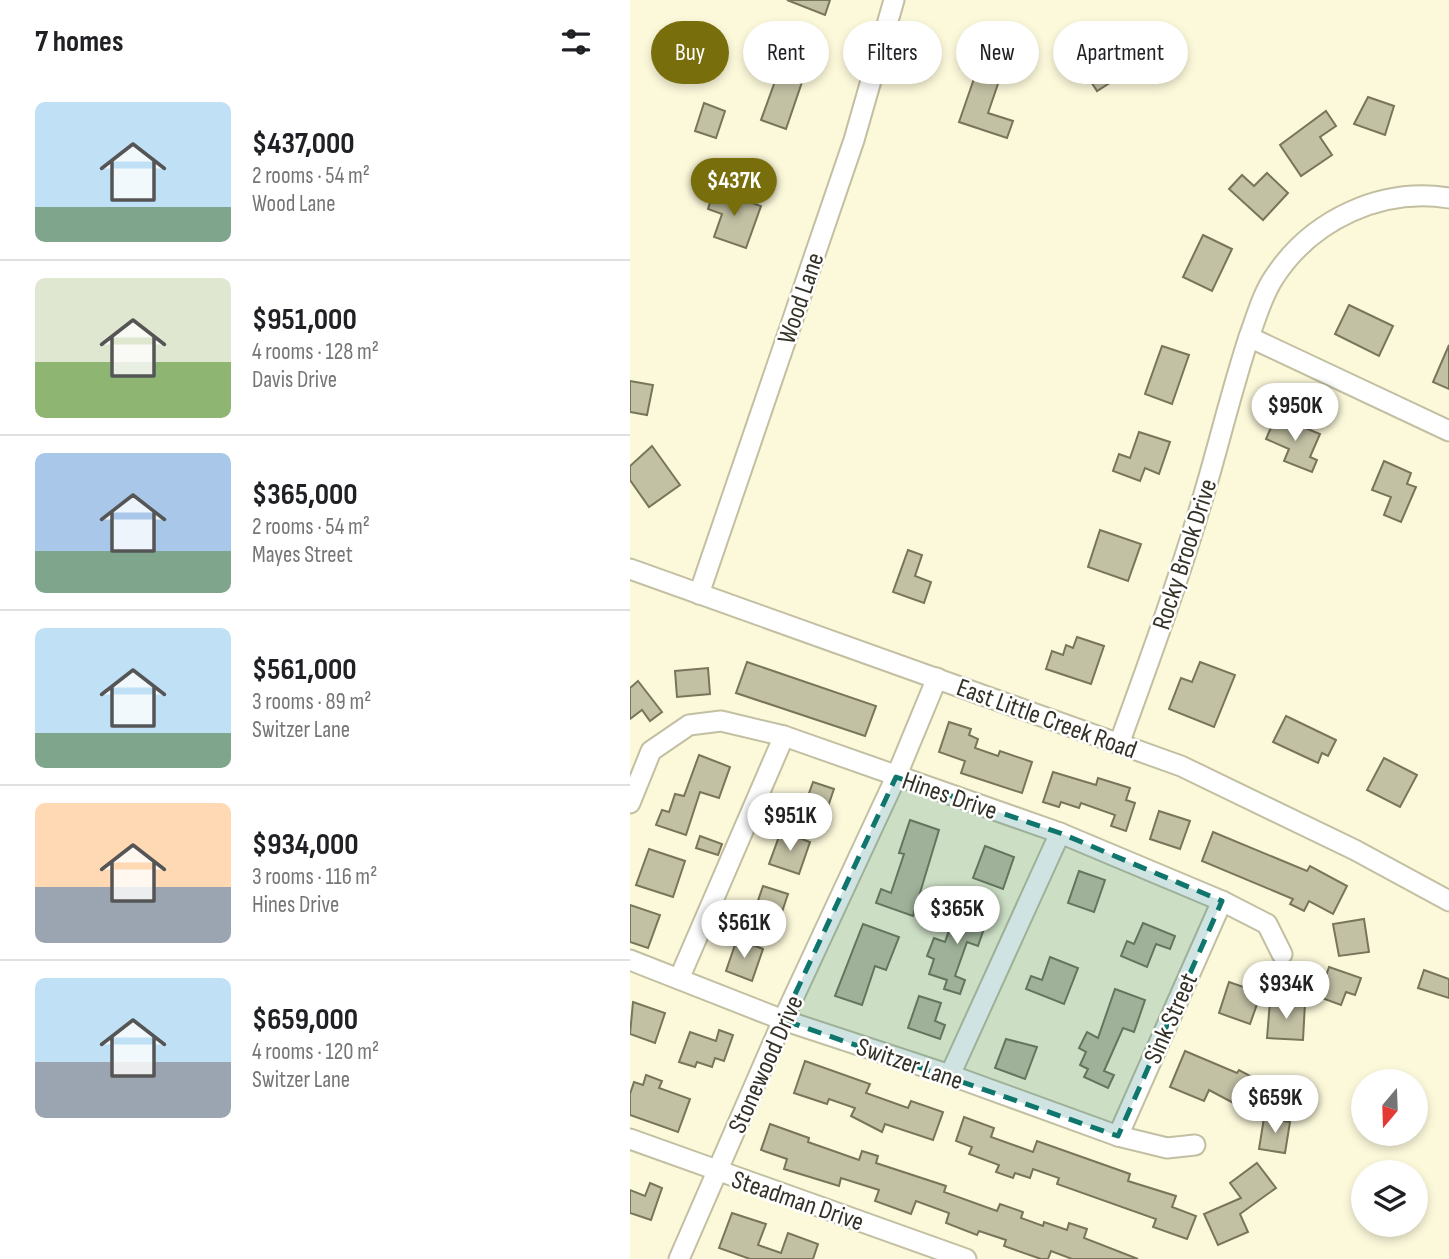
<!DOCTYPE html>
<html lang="en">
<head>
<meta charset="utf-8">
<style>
	body { margin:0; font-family:"Sofia Sans Condensed",sans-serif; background:#f2f2f2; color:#202124; height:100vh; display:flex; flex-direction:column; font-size:26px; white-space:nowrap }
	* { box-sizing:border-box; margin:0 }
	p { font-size:23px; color:#757577 }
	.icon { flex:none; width:38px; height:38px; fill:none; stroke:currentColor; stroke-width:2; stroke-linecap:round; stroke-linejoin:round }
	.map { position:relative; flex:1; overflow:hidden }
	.drawer { display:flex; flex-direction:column; background:#fff; width:630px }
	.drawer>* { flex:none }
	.hud { position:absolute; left:21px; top:21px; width:665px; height:63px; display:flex; gap:14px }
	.needle { width:46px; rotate:199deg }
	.tools { position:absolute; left:721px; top:1069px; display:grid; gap:14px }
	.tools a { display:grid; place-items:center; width:77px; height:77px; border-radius:50%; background:#fff; box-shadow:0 4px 10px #0003; font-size:35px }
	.price { position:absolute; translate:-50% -60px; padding:0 16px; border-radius:24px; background:#fff; color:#222; font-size:23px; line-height:46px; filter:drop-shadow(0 2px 4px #0008) }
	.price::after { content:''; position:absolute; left:50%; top:42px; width:21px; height:16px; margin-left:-10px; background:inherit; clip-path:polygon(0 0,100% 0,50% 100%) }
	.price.active { background:#786e0b; color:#fff }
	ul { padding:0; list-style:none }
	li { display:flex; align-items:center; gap:21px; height:175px; padding:0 35px }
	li+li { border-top:2px solid #e0e0e0 }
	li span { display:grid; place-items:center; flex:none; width:196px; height:140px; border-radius:10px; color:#555 }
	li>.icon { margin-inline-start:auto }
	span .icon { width:84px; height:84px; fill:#fffc; stroke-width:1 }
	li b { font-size:30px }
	h2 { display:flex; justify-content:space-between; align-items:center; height:84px; padding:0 35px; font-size:30px }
	.chip { padding:0 24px; border-radius:32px; background:#fff; box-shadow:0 4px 10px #0003; font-size:24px; line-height:63px }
	.chip.active { background:#786e0b; color:#fff }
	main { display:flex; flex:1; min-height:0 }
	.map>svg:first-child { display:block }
</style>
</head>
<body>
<main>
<section class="drawer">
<h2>7 homes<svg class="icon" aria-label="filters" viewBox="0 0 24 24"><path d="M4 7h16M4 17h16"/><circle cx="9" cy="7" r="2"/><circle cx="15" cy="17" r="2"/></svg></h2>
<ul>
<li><span style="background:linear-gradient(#bfe0f5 75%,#7fa58c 0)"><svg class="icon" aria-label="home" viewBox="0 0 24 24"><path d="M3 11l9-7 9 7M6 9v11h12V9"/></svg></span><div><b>$437,000</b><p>2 rooms · 54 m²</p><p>Wood Lane</p></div></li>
<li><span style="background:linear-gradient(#dfe7d0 60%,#8fb573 0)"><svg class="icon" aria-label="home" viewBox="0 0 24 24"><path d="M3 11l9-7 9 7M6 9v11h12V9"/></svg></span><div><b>$951,000</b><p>4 rooms · 128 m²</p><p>Davis Drive</p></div></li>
<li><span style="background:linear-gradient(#a9c7e8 70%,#7fa58c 0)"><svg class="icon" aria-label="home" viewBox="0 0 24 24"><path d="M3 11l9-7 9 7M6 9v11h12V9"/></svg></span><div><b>$365,000</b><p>2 rooms · 54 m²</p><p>Mayes Street</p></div></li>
<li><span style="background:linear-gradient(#bfe0f5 75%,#7fa58c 0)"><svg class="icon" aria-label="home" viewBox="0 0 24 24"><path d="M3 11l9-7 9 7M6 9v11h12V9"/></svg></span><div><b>$561,000</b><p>3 rooms · 89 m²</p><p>Switzer Lane</p></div></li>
<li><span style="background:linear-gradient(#ffd9b3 60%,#9aa5b1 0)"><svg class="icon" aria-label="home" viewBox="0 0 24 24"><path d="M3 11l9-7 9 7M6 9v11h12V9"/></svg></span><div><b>$934,000</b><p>3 rooms · 116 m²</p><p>Hines Drive</p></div></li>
<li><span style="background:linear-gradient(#bfe0f5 60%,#9aa5b1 0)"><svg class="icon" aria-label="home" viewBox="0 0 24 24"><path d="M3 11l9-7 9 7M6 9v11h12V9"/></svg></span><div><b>$659,000</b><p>4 rooms · 120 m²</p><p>Switzer Lane</p></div></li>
</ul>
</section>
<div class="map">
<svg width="819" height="1259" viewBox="0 0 819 1259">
	<rect width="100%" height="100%" fill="#fcf9db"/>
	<g fill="#c3c1a4" stroke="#78755a" stroke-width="2">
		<path d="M157,0H200L195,15Z"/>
		<path d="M471,49L489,77L467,91L449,63Z"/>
		<path d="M348,67L371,75L358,113L383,121L377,138L329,122Z"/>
		<path d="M148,73L172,82L156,129L131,120Z"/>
		<path d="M738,97L764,106L755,135L724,124Z"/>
		<path d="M74,103L95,111L86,138L65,131Z"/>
		<path d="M696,111L706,126L690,137L702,155L671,176L650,145Z"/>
		<path d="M637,173L658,193L633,220L599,189L612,175L624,186Z"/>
		<path d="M84,190L131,206L116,248L84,237L92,214L78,209Z"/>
		<path d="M573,235L602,249L582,291L553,277Z"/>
		<path d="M719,305L763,326L749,356L705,334Z"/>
		<path d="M819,345V389L803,382Z"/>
		<path d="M532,346L559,355L542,404L515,394Z"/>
		<path d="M0,381L23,385L17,415L0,412Z"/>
		<path d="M646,416L690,434L680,457L687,460L682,472L654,461L659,449L636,439Z"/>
		<path d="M509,432L540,442L529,474L515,468L510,481L483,471L489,454L500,458Z"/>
		<path d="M22,446L50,485L19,507L0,480V466Z"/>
		<path d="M754,461L781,473L777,484L786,487L771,522L754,515L761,497L742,490Z"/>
		<path d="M470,530L511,544L498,581L458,567Z"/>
		<path d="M278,550L292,555L285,576L301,582L294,603L263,592Z"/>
		<path d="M447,637L474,646L461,684L416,669L422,651L433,655L436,645L443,648Z"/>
		<path d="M117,662L246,706L235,736L106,693Z"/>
		<path d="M570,662L605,675L584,727L539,709L551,678L562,682Z"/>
		<path d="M78,668L80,694L47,697L45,671Z"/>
		<path d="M8,681L32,712L20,721L12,710L0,719V688Z"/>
		<path d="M656,716L706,740L698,756L692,753L688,763L643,742Z"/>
		<path d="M319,722L341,729L339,735L348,739L345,748L368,756L370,751L402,762L392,793L331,773L335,761L309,752Z"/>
		<path d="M69,755L100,767L89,798L70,792L56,835L26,825L32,810L39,812L45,794L54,796Z"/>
		<path d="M754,758L787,775L770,807L737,790Z"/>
		<path d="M423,772L466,785L468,778L500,788L496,800L505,803L496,831L481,826L485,815L451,803L449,808L431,802L429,807L413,802Z"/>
		<path d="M183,782L204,789L193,821L165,811L171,794L178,796Z"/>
		<path d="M529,811L560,821L550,849L520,839Z"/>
		<path d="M280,820L309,830L283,916L246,903L251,889L261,893L274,854L269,853Z"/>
		<path d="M151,831L180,842L169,874L139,864Z"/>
		<path d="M583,832L677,871L680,866L717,886L703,914L679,901L674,911L660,904L663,899L572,861Z"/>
		<path d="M70,836L92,844L88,855L66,848Z"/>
		<path d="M355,846L384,857L373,889L343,878Z"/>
		<path d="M19,849L55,861L43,897L6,885Z"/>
		<path d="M449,871L475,880L464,912L438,903Z"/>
		<path d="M133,886L158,894L147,927L122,918Z"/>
		<path d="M328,904L359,914L348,946L337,942L325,976L335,980L330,994L314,989L317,980L299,974L304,959L297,956L304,938L315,942Z"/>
		<path d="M0,905L30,915L18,948L0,942Z"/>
		<path d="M734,919L739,952L709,956L703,924Z"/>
		<path d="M513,923L545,936L540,949L526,944L517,967L491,956L497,941L504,944Z"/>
		<path d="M233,924L269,937L256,970L245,966L232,1005L205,996Z"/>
		<path d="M107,939L133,949L122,981L96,971Z"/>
		<path d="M420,957L448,968L434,1004L396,989L401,976L412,980Z"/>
		<path d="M699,967L731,978L725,995L716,992L711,1005L689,997Z"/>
		<path d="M794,970L819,979V998L788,988Z"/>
		<path d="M599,982L631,993L620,1024L589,1013Z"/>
		<path d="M485,989L515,1000L504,1032L493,1028L474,1071L484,1075L478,1088L454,1077L458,1069L450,1065L456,1052L449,1048L457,1032L468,1038Z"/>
		<path d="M289,996L311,1003L305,1021L315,1025L310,1039L278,1028Z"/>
		<path d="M640,1001L675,1003L673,1040L637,1038Z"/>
		<path d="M3,1002L35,1013L25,1043L0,1034Z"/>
		<path d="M89,1030L103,1035L94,1061L85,1058L82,1067L67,1062L65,1067L49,1062L60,1032L86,1041Z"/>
		<path d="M376,1039L407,1047L395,1079L365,1068Z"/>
		<path d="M555,1051L607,1073L609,1070L639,1086L624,1114L579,1090L574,1101L540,1087Z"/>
		<path d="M175,1061L240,1084L236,1093L278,1108L281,1101L313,1112L303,1140L255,1124L252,1132L221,1116L225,1108L199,1099L197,1104L164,1093Z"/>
		<path d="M16,1075L32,1081L29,1088L60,1099L48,1132L0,1115V1094L4,1082L13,1085Z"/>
		<path d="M334,1117L364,1128L361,1137L403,1152L407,1141L500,1174L498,1181L546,1196L542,1207L566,1216L557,1239L523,1227L526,1219L427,1184L429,1178L403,1169L400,1178L385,1173L383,1178L366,1172L369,1165L339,1154L342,1147L326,1141Z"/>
		<path d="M634,1118L660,1122L655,1153L629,1149Z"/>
		<path d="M140,1124L179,1138L178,1142L229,1160L232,1151L248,1156L246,1163L316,1186L314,1192L367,1211L370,1204L393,1212L391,1218L413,1226L414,1222L437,1230L439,1223L457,1229L454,1238L508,1259H442L421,1251L418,1259H411L374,1246L376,1240L349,1231L347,1235L316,1223L319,1213L286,1201L281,1214L245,1201L249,1190L211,1178L209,1186L154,1169L157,1159L131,1150Z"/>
		<path d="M627,1163L646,1188L610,1214L618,1232L588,1245L574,1214L611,1198L600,1183Z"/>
		<path d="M20,1183L32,1188L21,1220L0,1213V1190L15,1196Z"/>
		<path d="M102,1213L136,1224L128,1245L151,1253L158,1233L188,1244L183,1259H120L89,1248Z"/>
	</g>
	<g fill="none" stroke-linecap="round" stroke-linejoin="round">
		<g stroke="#c2bfa2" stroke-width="23">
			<g id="minor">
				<path d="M619,337L819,431"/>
				<path d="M0,569L551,766L725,850L819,901"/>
				<path d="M69,594L224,140L264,0"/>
				<path d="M489,744C520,659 551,574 576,487C591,436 603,385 620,334C627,315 633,293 645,276C682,220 751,187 819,198"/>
				<path d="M0,803L21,751L59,725L91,721L154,736L430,833L592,901L637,924L652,954"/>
				<path d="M0,960L153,1020L320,1075L488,1136L537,1148L565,1145"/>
				<path d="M49,979L154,736"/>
				<path d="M320,1075L430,833"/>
				<path d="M488,1136L592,901"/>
				<path d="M0,1139L336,1259"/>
				<path d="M49,1259L153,1020L266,777L307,678"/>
			</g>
		</g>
		<use href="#minor" stroke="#fff" stroke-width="19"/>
	</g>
	<path fill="#0f766e" fill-opacity="0.2" stroke="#0f766e" stroke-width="5" stroke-dasharray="14 9" stroke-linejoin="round" d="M266,777L430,833L592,901L488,1136L153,1020Z"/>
	<g text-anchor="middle" stroke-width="5" stroke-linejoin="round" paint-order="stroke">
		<g font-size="26" fill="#343227" stroke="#fff">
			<text transform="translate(170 298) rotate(-71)" y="9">Wood Lane</text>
			<text transform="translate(554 554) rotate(-72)" y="9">Rocky Brook Drive</text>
			<text transform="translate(417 718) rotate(20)" y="9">East Little Creek Road</text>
			<text transform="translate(320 795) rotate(19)" y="9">Hines Drive</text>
			<text transform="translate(540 1018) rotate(-66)" y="9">Sink Street</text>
			<text transform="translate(280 1063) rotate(19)" y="9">Switzer Lane</text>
			<text transform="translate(135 1064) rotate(-66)" y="9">Stonewood Drive</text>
			<text transform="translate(168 1200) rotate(19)" y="9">Steadman Drive</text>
		</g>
	</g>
</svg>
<div class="tools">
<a><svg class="needle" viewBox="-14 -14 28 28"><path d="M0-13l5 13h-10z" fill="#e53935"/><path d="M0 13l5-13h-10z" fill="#757577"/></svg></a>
<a><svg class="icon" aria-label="layers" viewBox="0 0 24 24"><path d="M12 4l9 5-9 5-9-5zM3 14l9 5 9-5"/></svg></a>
</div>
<b class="price active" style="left:104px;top:218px">$437K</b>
<b class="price" style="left:665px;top:443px">$950K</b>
<b class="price" style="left:160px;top:853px">$951K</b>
<b class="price" style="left:327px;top:946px">$365K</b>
<b class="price" style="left:114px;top:960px">$561K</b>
<b class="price" style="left:656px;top:1021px">$934K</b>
<b class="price" style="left:645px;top:1135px">$659K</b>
<div class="hud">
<a class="chip active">Buy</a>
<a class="chip">Rent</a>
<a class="chip">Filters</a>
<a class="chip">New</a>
<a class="chip">Apartment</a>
</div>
</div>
</main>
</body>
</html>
